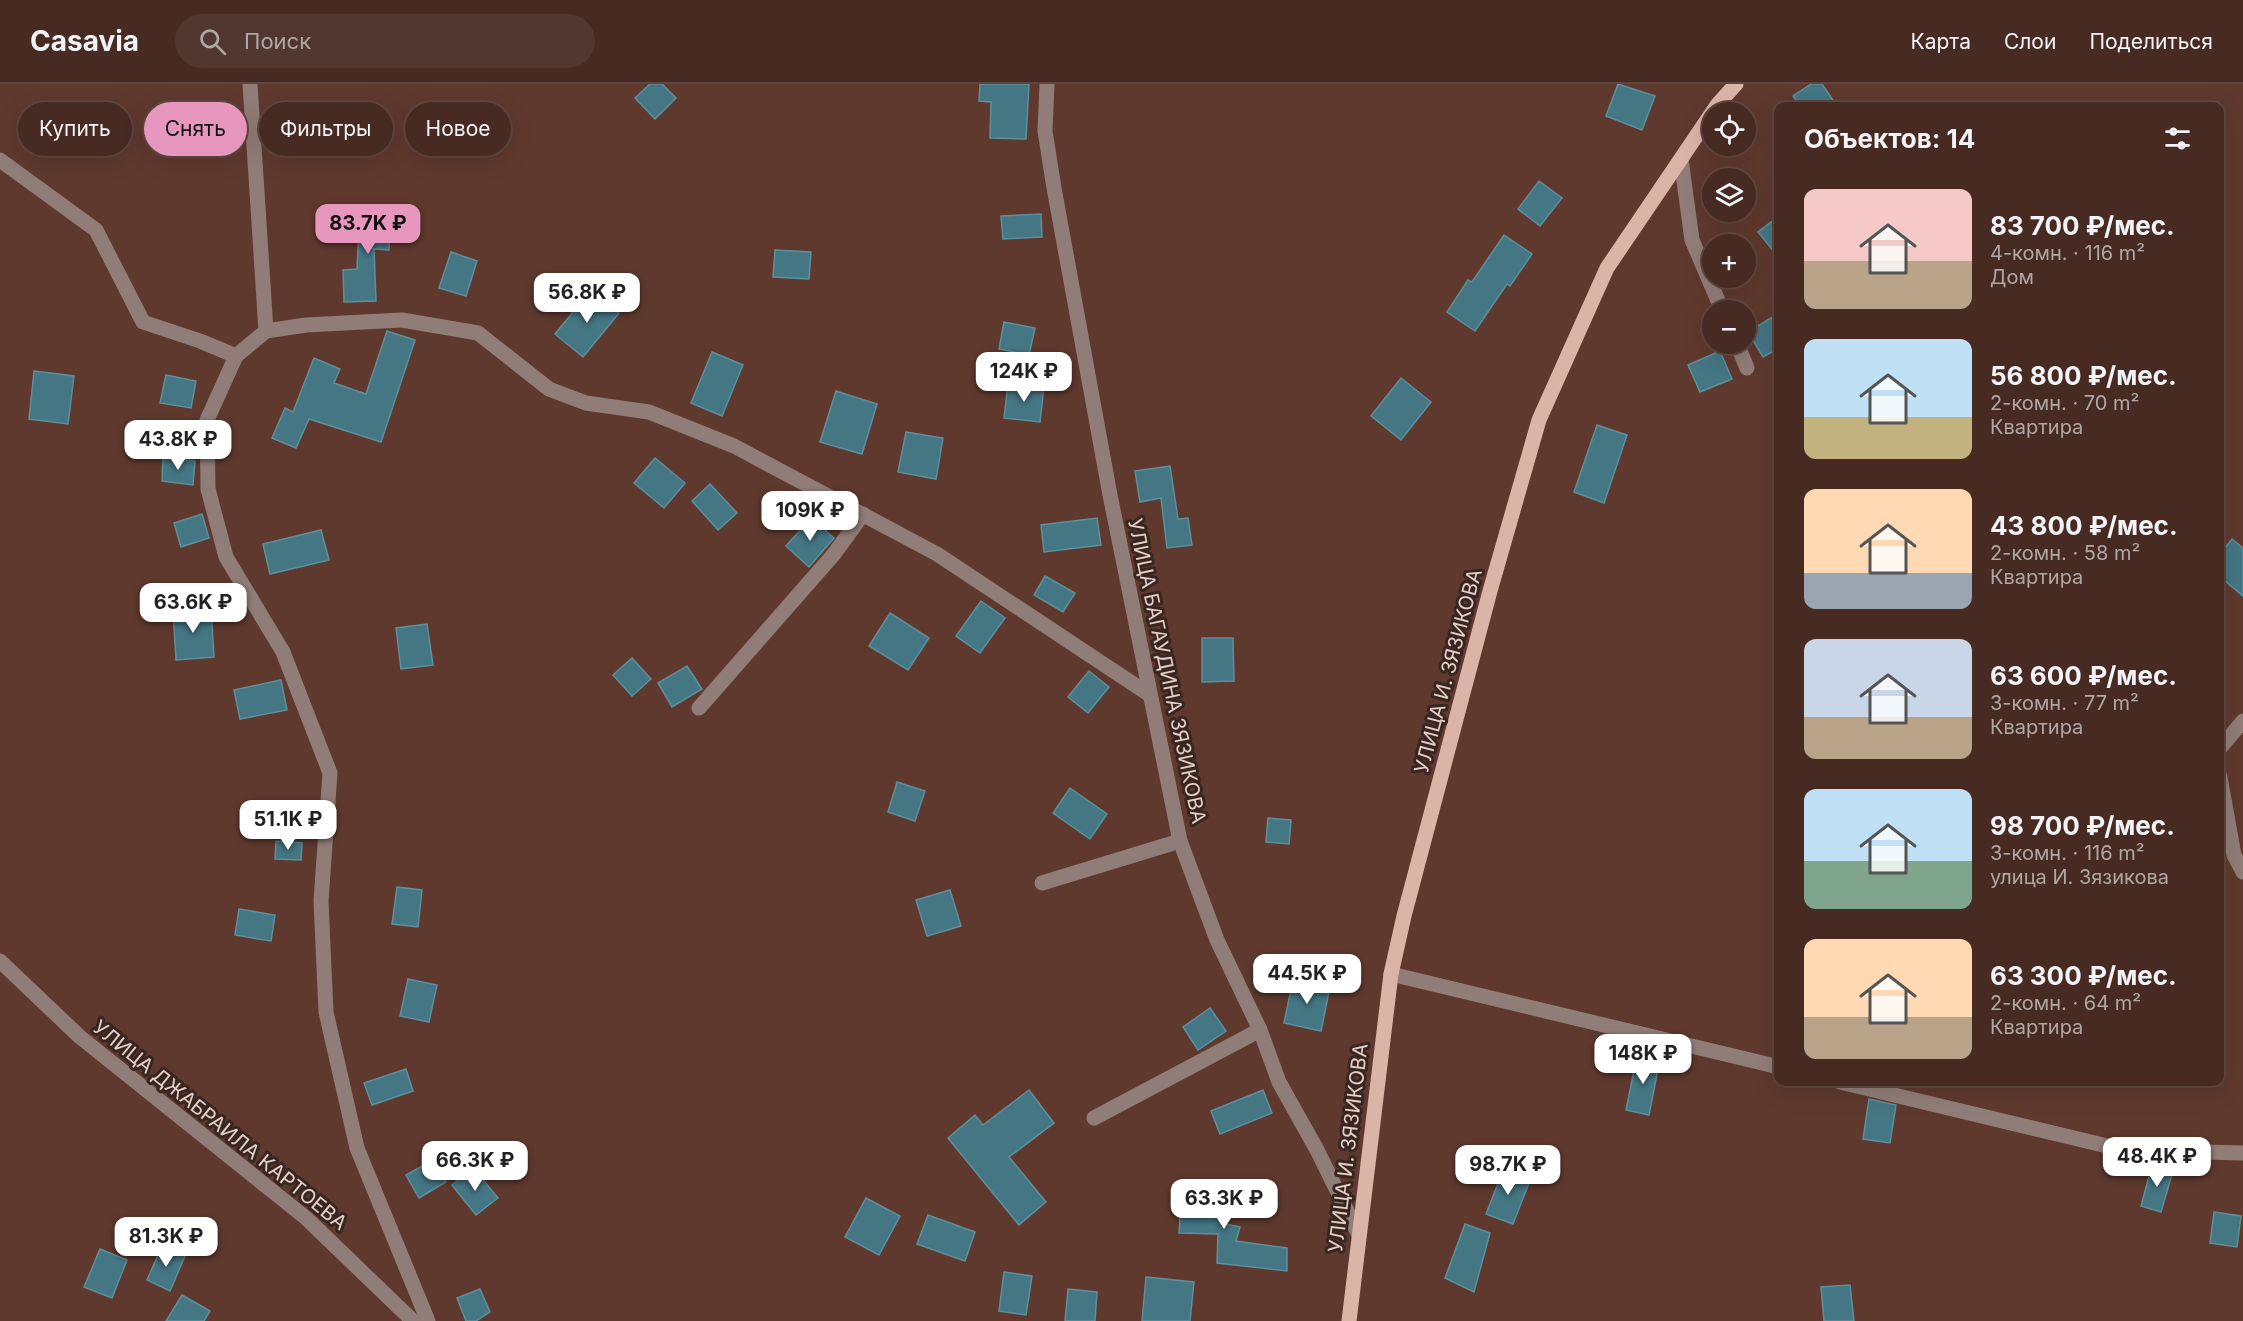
<!DOCTYPE html>
<html lang="ru">
<head>
<meta charset="utf-8">
<style>
	body { margin:0; font-family:Inter,sans-serif; background:#51372f; color:#f1f3f6; height:100vh; display:flex; flex-direction:column; font-size:22px; white-space:nowrap }
	* { box-sizing:border-box; margin:0 }
	p { font-size:20px; color:#b0a7a5 }
	.icon { flex:none; width:33px; height:33px; fill:none; stroke:currentColor; stroke-width:2; stroke-linecap:round; stroke-linejoin:round }
	.map { position:relative; flex:1; overflow:hidden }
	.panel { position:absolute; left:1774px; top:18px; width:450px; height:984px; display:flex; flex-direction:column; background:#472b22; border-radius:12px; box-shadow:0 6px 24px #0002,0 0 0 2px #5f4740 }
	.panel>* { flex:none }
	.banner { position:absolute; left:18px; top:18px; width:570px; height:54px; display:flex; gap:12px }
	.fabs { position:absolute; left:1702px; top:18px; display:grid; gap:12px }
	.fabs a { display:grid; place-items:center; width:54px; height:54px; border-radius:50%; background:#472b22; box-shadow:0 6px 24px #0002,0 0 0 2px #5f4740; font-size:30px }
	.price { position:absolute; translate:-50% -51px; padding:0 14px; border-radius:12px; background:#fff; color:#222; font-size:20px; line-height:39px; filter:drop-shadow(0 2px 3px #0008) }
	.price::after { content:''; position:absolute; left:50%; top:36px; width:18px; height:14px; margin-left:-9px; background:inherit; clip-path:polygon(0 0,100% 0,50% 100%) }
	.price.current { background:#e797bd; color:#111 }
	ul { padding:0; list-style:none }
	li { display:flex; align-items:center; gap:18px; height:150px; padding:0 30px }
	li span { display:grid; place-items:center; flex:none; width:168px; height:120px; border-radius:12px; color:#555 }
	li>.icon { margin-inline-start:auto }
	span .icon { width:72px; height:72px; fill:#fffc; stroke-width:1 }
	li b { font-size:26px }
	h2 { display:flex; justify-content:space-between; align-items:center; height:72px; padding:0 30px; font-size:26px }
	.chip { padding:0 21px; border-radius:27px; background:#472b22; box-shadow:0 6px 24px #0002,0 0 0 2px #5f4740; font-size:21px; line-height:54px }
	.chip.current { background:#e797bd; color:#111 }
	header { display:flex; align-items:center; gap:36px; box-sizing:border-box; height:84px; padding:0 30px; background:#472b22; border-bottom:2px solid #5f4740 }
	header strong { font-size:28px }
	nav { display:flex; gap:33px; margin-inline-start:auto; font-size:21px }
	.search { width:420px; height:54px; background:#51372f; display:flex; align-items:center; gap:15px; box-sizing:border-box; padding:0 21px; border-radius:33px; color:#b0a7a5; font-size:22px }
	.map>svg:first-child { display:block }
</style>
</head>
<body>
<header>
<strong>Casavia</strong>
<div class="search"><svg class="icon" aria-label="search" viewBox="0 0 24 24"><circle cx="10" cy="10" r="6"/><path d="M15 15l6 6"/></svg>Поиск</div>
<nav><a>Карта</a><a>Слои</a><a>Поделиться</a></nav>
</header>
<div class="map">
<svg width="2243" height="1237" viewBox="0 0 2243 1237">
	<rect width="100%" height="100%" fill="#5f392e"/>
	<g fill="#457684" stroke="#5d8f9d" stroke-width="1.5">
		<path d="M650,0H662L676,14L655,35L635,14Z"/>
		<path d="M980,0H1029L1026,55L990,54L991,18L979,17Z"/>
		<path d="M1618,0L1655,12L1642,46L1606,32Z"/>
		<path d="M1811,0H1822L1837,22H1800L1793,12Z"/>
		<path d="M1539,97L1562,114L1540,142L1518,125Z"/>
		<path d="M360,124L391,125L389,166L374,165L376,217L344,218L343,186L357,185Z"/>
		<path d="M1041,130L1042,153L1003,155L1001,132Z"/>
		<path d="M1779,132V174L1758,148Z"/>
		<path d="M1504,151L1532,170L1510,202L1507,200L1475,247L1447,228L1468,196L1472,198Z"/>
		<path d="M775,166L811,168L809,195L773,193Z"/>
		<path d="M451,168L477,177L466,212L439,204Z"/>
		<path d="M591,206L619,229L583,273L555,250Z"/>
		<path d="M1779,229V264L1763,273L1748,248Z"/>
		<path d="M1004,238L1035,244L1029,271L999,265Z"/>
		<path d="M387,247L415,256L381,358L309,335L296,364L272,354L285,324L293,328L314,274L340,285L334,299L366,310Z"/>
		<path d="M1720,267L1732,295L1700,308L1688,281Z"/>
		<path d="M712,268L743,281L722,332L691,319Z"/>
		<path d="M34,287L74,292L68,340L29,335Z"/>
		<path d="M166,291L196,297L191,324L160,319Z"/>
		<path d="M1401,294L1431,318L1401,356L1371,332Z"/>
		<path d="M1008,300L1044,303L1040,338L1004,334Z"/>
		<path d="M836,307L877,320L862,370L820,358Z"/>
		<path d="M1597,341L1627,351L1604,419L1574,408Z"/>
		<path d="M906,348L943,354L936,395L898,388Z"/>
		<path d="M163,373L195,377L193,401L162,397Z"/>
		<path d="M655,374L685,399L664,424L634,399Z"/>
		<path d="M1170,382L1178,435L1188,434L1192,461L1167,464L1161,414L1140,418L1135,387Z"/>
		<path d="M710,400L737,429L718,446L692,417Z"/>
		<path d="M202,430L209,454L181,463L174,439Z"/>
		<path d="M811,434L834,454L809,483L786,462Z"/>
		<path d="M1097,434L1101,461L1044,468L1041,441Z"/>
		<path d="M321,446L329,476L270,490L263,460Z"/>
		<path d="M2232,455L2243,464V512L2220,493V470Z"/>
		<path d="M1045,492L1075,509L1063,528L1034,511Z"/>
		<path d="M981,517L1005,534L980,569L956,552Z"/>
		<path d="M211,524L214,573L176,576L173,526Z"/>
		<path d="M890,529L929,554L908,586L869,562Z"/>
		<path d="M427,540L433,581L401,585L396,544Z"/>
		<path d="M1202,554H1233L1234,597L1202,598Z"/>
		<path d="M632,574L651,595L632,612L613,591Z"/>
		<path d="M687,582L702,605L672,623L658,599Z"/>
		<path d="M1089,587L1109,603L1088,629L1068,613Z"/>
		<path d="M281,596L287,626L240,635L234,606Z"/>
		<path d="M897,698L925,707L915,737L888,728Z"/>
		<path d="M1070,704L1107,730L1090,755L1053,729Z"/>
		<path d="M1268,734L1291,736L1289,760L1266,758Z"/>
		<path d="M276,757L302,759L301,776L275,775Z"/>
		<path d="M397,803L422,806L418,843L392,840Z"/>
		<path d="M950,806L961,842L927,852L916,816Z"/>
		<path d="M239,825L275,831L271,857L235,851Z"/>
		<path d="M408,895L437,901L429,938L400,932Z"/>
		<path d="M1293,896L1330,903L1321,947L1284,939Z"/>
		<path d="M1210,924L1226,947L1198,966L1183,943Z"/>
		<path d="M1637,971L1660,975L1649,1031L1626,1026Z"/>
		<path d="M406,985L413,1007L372,1021L364,999Z"/>
		<path d="M1029,1006L1054,1039L1009,1073L1046,1118L1019,1141L948,1054L975,1031L983,1041Z"/>
		<path d="M1263,1006L1272,1029L1220,1050L1211,1027Z"/>
		<path d="M1869,1015L1896,1021L1890,1059L1863,1055Z"/>
		<path d="M433,1076L446,1098L419,1114L406,1091Z"/>
		<path d="M2152,1081L2173,1087L2161,1128L2141,1122Z"/>
		<path d="M473,1084L498,1114L476,1131L452,1101Z"/>
		<path d="M1504,1084L1531,1094L1513,1140L1486,1130Z"/>
		<path d="M1182,1099L1225,1102L1221,1139L1240,1143L1236,1157L1287,1164V1187L1217,1179L1218,1150L1179,1149Z"/>
		<path d="M866,1114L900,1132L879,1171L845,1153Z"/>
		<path d="M2214,1128L2241,1132L2237,1163L2210,1159Z"/>
		<path d="M928,1131L975,1148L965,1177L917,1160Z"/>
		<path d="M1465,1140L1490,1149L1474,1208L1445,1194Z"/>
		<path d="M162,1162L185,1172L170,1207L147,1196Z"/>
		<path d="M100,1165L127,1176L112,1214L84,1203Z"/>
		<path d="M1004,1188L1032,1192L1026,1231L999,1227Z"/>
		<path d="M1146,1193L1194,1198L1190,1237H1142Z"/>
		<path d="M1850,1201L1854,1237H1824L1821,1203Z"/>
		<path d="M480,1205L490,1228L476,1237H466L457,1214Z"/>
		<path d="M1068,1205L1097,1208L1095,1237H1065Z"/>
		<path d="M182,1211L210,1227L204,1237H166Z"/>
	</g>
	<g fill="none" stroke-linecap="round" stroke-linejoin="round">
		<g stroke="#917d77" stroke-width="15">
			<path d="M250,0L266,247"/>
			<path d="M1047,0L1045,47L1054,104L1110,411L1180,757L1217,856L1260,946L1279,998L1317,1066L1358,1149"/>
			<path d="M1681,75L1692,156L1722,226"/>
			<path d="M0,76L96,146L143,238L200,257L236,272"/>
			<path d="M1737,260L1747,284"/>
			<path d="M699,624L834,470L863,430"/>
			<path d="M2220,664L2243,637"/>
			<path d="M2220,693L2234,771L2243,788"/>
			<path d="M1042,799L1180,757"/>
			<path d="M0,877L80,953L306,1134L413,1237"/>
			<path d="M1391,890L1779,983"/>
			<path d="M1840,998L2124,1066L2243,1069"/>
			<path d="M1094,1034L1260,946"/>
			<path d="M428,1237L357,1064L326,928L321,817L330,689L283,568L226,473L208,405L207,336L236,272L266,247L306,241L402,236L478,249L549,305L586,319L649,328L734,362L937,470L1150,611"/>
		</g>
		<path stroke="#dbb4a8" stroke-width="15" d="M1349,1237L1391,890L1404,832L1490,507L1539,336L1607,184L1718,20L1736,0"/>
	</g>
	<g text-anchor="middle" stroke-width="6" stroke-linejoin="round" paint-order="stroke">
		<g font-size="20" fill="#e7cfc7" stroke="#382620">
			<text transform="translate(1167 587) rotate(78)" y="7">УЛИЦА БАГАУДИНА ЗЯЗИКОВА</text>
			<text transform="translate(1448 587) rotate(-75)" y="7">УЛИЦА И. ЗЯЗИКОВА</text>
			<text transform="translate(220 1041) rotate(39)" y="7">УЛИЦА ДЖАБРАИЛА КАРТОЕВА</text>
			<text transform="translate(1348 1064) rotate(-83)" y="7">УЛИЦА И. ЗЯЗИКОВА</text>
		</g>
	</g>
</svg>
<div class="fabs">
<a><svg class="icon" aria-label="locate" viewBox="0 0 24 24"><circle cx="12" cy="12" r="6"/><path d="M12 2v4M12 18v4M2 12h4M18 12h4"/></svg></a>
<a><svg class="icon" aria-label="layers" viewBox="0 0 24 24"><path d="M12 4l9 5-9 5-9-5zM3 14l9 5 9-5"/></svg></a>
<a>+</a>
<a>−</a>
</div>
<b class="price current" style="left:368px;top:171px">83.7K ₽</b>
<b class="price" style="left:587px;top:240px">56.8K ₽</b>
<b class="price" style="left:1024px;top:319px">124K ₽</b>
<b class="price" style="left:178px;top:387px">43.8K ₽</b>
<b class="price" style="left:810px;top:458px">109K ₽</b>
<b class="price" style="left:193px;top:550px">63.6K ₽</b>
<b class="price" style="left:288px;top:767px">51.1K ₽</b>
<b class="price" style="left:1307px;top:921px">44.5K ₽</b>
<b class="price" style="left:1643px;top:1001px">148K ₽</b>
<b class="price" style="left:2157px;top:1104px">48.4K ₽</b>
<b class="price" style="left:475px;top:1108px">66.3K ₽</b>
<b class="price" style="left:1508px;top:1112px">98.7K ₽</b>
<b class="price" style="left:1224px;top:1146px">63.3K ₽</b>
<b class="price" style="left:166px;top:1184px">81.3K ₽</b>
<div class="banner">
<a class="chip">Купить</a>
<a class="chip current">Снять</a>
<a class="chip">Фильтры</a>
<a class="chip">Новое</a>
</div>
<section class="panel">
<h2>Объектов: 14<svg class="icon" aria-label="filters" viewBox="0 0 24 24"><path d="M4 7h16M4 17h16"/><circle cx="9" cy="7" r="2"/><circle cx="15" cy="17" r="2"/></svg></h2>
<ul>
<li><span style="background:linear-gradient(#f6c9c9 60%,#b9a48a 0)"><svg class="icon" aria-label="home" viewBox="0 0 24 24"><path d="M3 11l9-7 9 7M6 9v11h12V9"/></svg></span><div><b>83 700 ₽/мес.</b><p>4-комн. · 116 m²</p><p>Дом</p></div></li>
<li><span style="background:linear-gradient(#bfe0f5 65%,#c2b280 0)"><svg class="icon" aria-label="home" viewBox="0 0 24 24"><path d="M3 11l9-7 9 7M6 9v11h12V9"/></svg></span><div><b>56 800 ₽/мес.</b><p>2-комн. · 70 m²</p><p>Квартира</p></div></li>
<li><span style="background:linear-gradient(#ffd9b3 70%,#9aa5b1 0)"><svg class="icon" aria-label="home" viewBox="0 0 24 24"><path d="M3 11l9-7 9 7M6 9v11h12V9"/></svg></span><div><b>43 800 ₽/мес.</b><p>2-комн. · 58 m²</p><p>Квартира</p></div></li>
<li><span style="background:linear-gradient(#c9d6e8 65%,#b9a48a 0)"><svg class="icon" aria-label="home" viewBox="0 0 24 24"><path d="M3 11l9-7 9 7M6 9v11h12V9"/></svg></span><div><b>63 600 ₽/мес.</b><p>3-комн. · 77 m²</p><p>Квартира</p></div></li>
<li><span style="background:linear-gradient(#bfe0f5 60%,#7fa58c 0)"><svg class="icon" aria-label="home" viewBox="0 0 24 24"><path d="M3 11l9-7 9 7M6 9v11h12V9"/></svg></span><div><b>98 700 ₽/мес.</b><p>3-комн. · 116 m²</p><p>улица И. Зязикова</p></div></li>
<li><span style="background:linear-gradient(#ffd9b3 65%,#b9a48a 0)"><svg class="icon" aria-label="home" viewBox="0 0 24 24"><path d="M3 11l9-7 9 7M6 9v11h12V9"/></svg></span><div><b>63 300 ₽/мес.</b><p>2-комн. · 64 m²</p><p>Квартира</p></div></li>
</ul>
</section>
</div>
</body>
</html>
